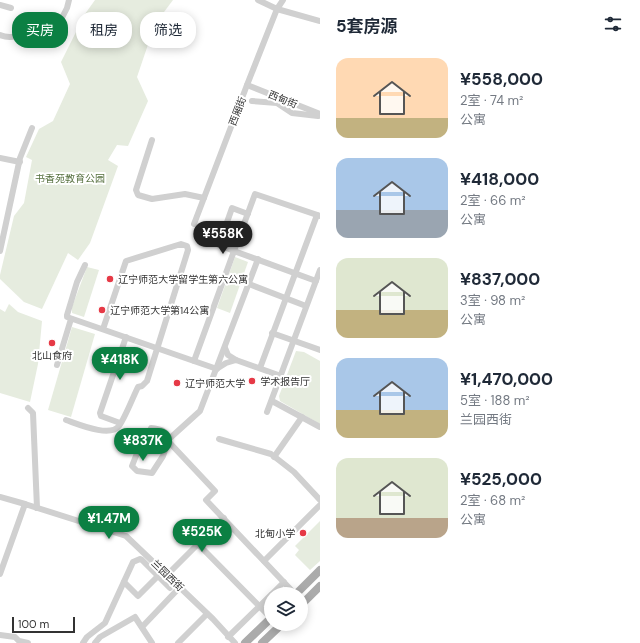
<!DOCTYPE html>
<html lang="zh">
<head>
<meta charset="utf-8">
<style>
	body { margin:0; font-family:"DM Sans","Noto Sans SC",sans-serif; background:#f6f6f7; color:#1f2937; height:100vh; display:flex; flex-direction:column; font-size:15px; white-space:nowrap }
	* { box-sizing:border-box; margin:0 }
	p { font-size:13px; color:#747a83 }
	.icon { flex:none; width:22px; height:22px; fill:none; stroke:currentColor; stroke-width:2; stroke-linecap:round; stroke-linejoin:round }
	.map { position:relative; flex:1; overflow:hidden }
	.panel { display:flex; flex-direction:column; background:#fff; width:320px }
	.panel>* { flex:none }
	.banner { position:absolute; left:12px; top:12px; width:248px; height:36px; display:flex; gap:8px }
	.fabs { position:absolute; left:264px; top:587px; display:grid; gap:8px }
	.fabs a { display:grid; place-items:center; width:44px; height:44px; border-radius:50%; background:#fff; box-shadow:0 2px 10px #0003; font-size:20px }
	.scale { position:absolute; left:12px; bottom:10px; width:63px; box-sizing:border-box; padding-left:4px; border:2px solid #333; border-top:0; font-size:11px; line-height:14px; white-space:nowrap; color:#333; -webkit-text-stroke:3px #fff; paint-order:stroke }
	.price { position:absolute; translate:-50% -34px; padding:0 9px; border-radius:14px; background:#0b8043; color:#fff; font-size:13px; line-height:26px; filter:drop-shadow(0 1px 2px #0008) }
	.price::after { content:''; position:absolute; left:50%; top:24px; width:12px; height:9px; margin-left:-6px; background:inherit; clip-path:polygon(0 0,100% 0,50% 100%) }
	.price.current { background:#222; color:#fff }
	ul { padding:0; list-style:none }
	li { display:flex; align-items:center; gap:12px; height:100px; padding:0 16px }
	li span { display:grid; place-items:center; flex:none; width:112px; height:80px; border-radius:12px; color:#555 }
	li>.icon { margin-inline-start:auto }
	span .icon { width:48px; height:48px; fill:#fffc; stroke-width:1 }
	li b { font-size:17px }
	h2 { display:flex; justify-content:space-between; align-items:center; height:48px; padding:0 16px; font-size:17px }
	.tag { padding:0 14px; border-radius:16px; background:#fff; box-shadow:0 2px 10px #0003; font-size:14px; line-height:36px }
	.tag.current { background:#0b8043; color:#fff }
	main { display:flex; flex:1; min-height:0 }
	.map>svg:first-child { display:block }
</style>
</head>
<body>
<main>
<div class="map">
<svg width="320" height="643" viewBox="0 0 320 643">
	<rect width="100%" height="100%" fill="#fff"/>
	<g fill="#e6ecdf">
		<path d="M95,0H173L155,24L137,77L148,101L128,146L117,145L108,160L118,166L90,243L78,260L68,253L42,309L24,302L0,279V275L14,216L24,203L32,160L26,157L39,129L53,121L70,84L61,62L85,14Z"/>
		<path d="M235,257L248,262L230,313L217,308Z"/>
		<path d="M87,267L99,270L84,317L72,313V307Z"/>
		<path d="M9,304L18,312L42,321L38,364L30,402L0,393V309L5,312Z"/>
		<path d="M72,327L95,334L71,417L48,410Z"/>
		<path d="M296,351L304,352L320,361V424L280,401L279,396Z"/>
		<path d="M320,521V561L310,570L295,555L299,550L295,546Z"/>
	</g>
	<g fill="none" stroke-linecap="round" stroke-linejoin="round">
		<g stroke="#d0d0d0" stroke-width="6">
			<path d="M258,0L277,9L320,21"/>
			<path d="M0,5L11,8"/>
			<path d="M0,35C9,39 16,36 25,35C34,35 42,38 50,41L67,8L69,0"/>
			<path d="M247,85L320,114"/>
			<path d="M252,101L277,103L292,113L318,116"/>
			<path d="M152,140L136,190L138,195L152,199L185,194L204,198"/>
			<path d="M0,158L20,162"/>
			<path d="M248,214L232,208L219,245L234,251L255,194L320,216"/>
			<path d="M194,224L247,85L277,9L283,0"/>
			<path d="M0,251L20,158L32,128"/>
			<path d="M85,265L77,282L67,315V317L217,369"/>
			<path d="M249,284L306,306"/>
			<path d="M272,333L320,350"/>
			<path d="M225,348L228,355L236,360"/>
			<path d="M194,361L234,251L316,281"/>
			<path d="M57,365L71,319"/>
			<path d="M218,368L226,363L236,360L281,376"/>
			<path d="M260,368L317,215"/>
			<path d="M272,401L320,427"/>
			<path d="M28,408L33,413L37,508"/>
			<path d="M267,412L320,270"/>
			<path d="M66,420C78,424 110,438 119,426C125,418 133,397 138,387L142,386L147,381L188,250L187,246L181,244L126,261L103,329"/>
			<path d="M120,423L101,416L100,413L126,337"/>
			<path d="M169,439C166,430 160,429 151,428L149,433L143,438L132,466L137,471L152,473L163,456L169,439L200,411L258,259"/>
			<path d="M219,439L271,454L294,472L320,500"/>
			<path d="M168,441L215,491L206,500L295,594"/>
			<path d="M274,457L302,417"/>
			<path d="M0,497L25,504"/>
			<path d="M198,544L271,618"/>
			<path d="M264,561L320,505"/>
			<path d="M0,574L25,504L126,536L213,619L235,643"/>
			<path d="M167,575L224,518"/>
			<path d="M124,582L138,596L158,576"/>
			<path d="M272,594L284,582"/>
			<path d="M142,627L180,587"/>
			<path d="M0,635L15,637L19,641L28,643"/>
			<path d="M228,637L271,595"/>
			<path d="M83,643L87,637L105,623L133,562L140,559L142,560L170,588"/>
			<path d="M95,643L100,637L135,617L152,643"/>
			<path d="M178,643L207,614"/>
		</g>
		<g stroke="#ababab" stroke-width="8">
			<path d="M296,594L320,570"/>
			<path d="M301,605L320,586"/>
			<path d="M245,643L271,618"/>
			<path d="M262,643L282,624"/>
		</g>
	</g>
	<g fill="#e63946" stroke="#fff" stroke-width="1.5">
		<circle cx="110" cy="279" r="4"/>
		<circle cx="102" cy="310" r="4"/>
		<circle cx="52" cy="343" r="4"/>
		<circle cx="252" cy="381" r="4"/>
		<circle cx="177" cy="383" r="4"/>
		<circle cx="303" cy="533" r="4"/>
	</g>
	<g text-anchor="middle" stroke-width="4" stroke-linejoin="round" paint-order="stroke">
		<g font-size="10" fill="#333" stroke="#fff">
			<text transform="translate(283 99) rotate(22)" y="4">西甸街</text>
			<text transform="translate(237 111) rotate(-69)" y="4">西厢街</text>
			<text transform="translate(168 575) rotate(44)" y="4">兰园西街</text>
		</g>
		<g font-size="10" fill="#56703f" stroke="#fff">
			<text x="70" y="182">书香苑教育公园</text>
		</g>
		<g font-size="10" fill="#333" stroke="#fff" text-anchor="start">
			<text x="118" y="283">辽宁师范大学留学生第六公寓</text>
			<text x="110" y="314">辽宁师范大学第14公寓</text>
			<text x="52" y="359" text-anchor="middle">北山食府</text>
			<text x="260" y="385">学术报告厅</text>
			<text x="185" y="387">辽宁师范大学</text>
			<text x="295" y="537" text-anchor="end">北甸小学</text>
		</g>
	</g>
</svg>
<div class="fabs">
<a><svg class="icon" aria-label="layers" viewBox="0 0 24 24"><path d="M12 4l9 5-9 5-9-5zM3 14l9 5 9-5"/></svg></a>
</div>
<div class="scale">100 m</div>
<b class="price current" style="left:223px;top:255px">¥558K</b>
<b class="price" style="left:120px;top:381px">¥418K</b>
<b class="price" style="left:143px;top:462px">¥837K</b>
<b class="price" style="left:109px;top:540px">¥1.47M</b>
<b class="price" style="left:202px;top:553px">¥525K</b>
<div class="banner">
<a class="tag current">买房</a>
<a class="tag">租房</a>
<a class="tag">筛选</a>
</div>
</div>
<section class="panel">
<h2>5套房源<svg class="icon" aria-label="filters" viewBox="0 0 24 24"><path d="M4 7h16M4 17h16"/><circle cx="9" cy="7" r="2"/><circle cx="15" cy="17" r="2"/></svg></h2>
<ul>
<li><span style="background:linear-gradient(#ffd9b3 75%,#c2b280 0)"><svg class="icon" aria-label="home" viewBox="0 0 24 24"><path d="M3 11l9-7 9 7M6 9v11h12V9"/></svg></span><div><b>¥558,000</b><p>2室 · 74 m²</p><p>公寓</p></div></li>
<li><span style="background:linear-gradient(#a9c7e8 65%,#9aa5b1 0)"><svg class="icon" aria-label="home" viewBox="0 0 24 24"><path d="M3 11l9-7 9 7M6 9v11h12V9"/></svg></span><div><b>¥418,000</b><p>2室 · 66 m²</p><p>公寓</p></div></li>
<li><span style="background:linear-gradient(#dfe7d0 65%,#c2b280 0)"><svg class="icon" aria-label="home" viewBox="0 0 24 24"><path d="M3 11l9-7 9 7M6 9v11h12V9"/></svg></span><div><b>¥837,000</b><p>3室 · 98 m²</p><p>公寓</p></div></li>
<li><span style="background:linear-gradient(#a9c7e8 65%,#c2b280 0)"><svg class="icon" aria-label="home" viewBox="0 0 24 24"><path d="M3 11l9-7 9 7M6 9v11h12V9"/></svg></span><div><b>¥1,470,000</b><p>5室 · 188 m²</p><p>兰园西街</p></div></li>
<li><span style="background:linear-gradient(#dfe7d0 75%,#b9a48a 0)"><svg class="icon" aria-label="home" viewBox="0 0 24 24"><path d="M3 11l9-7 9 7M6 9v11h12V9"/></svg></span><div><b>¥525,000</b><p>2室 · 68 m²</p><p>公寓</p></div></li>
</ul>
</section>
</main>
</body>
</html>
